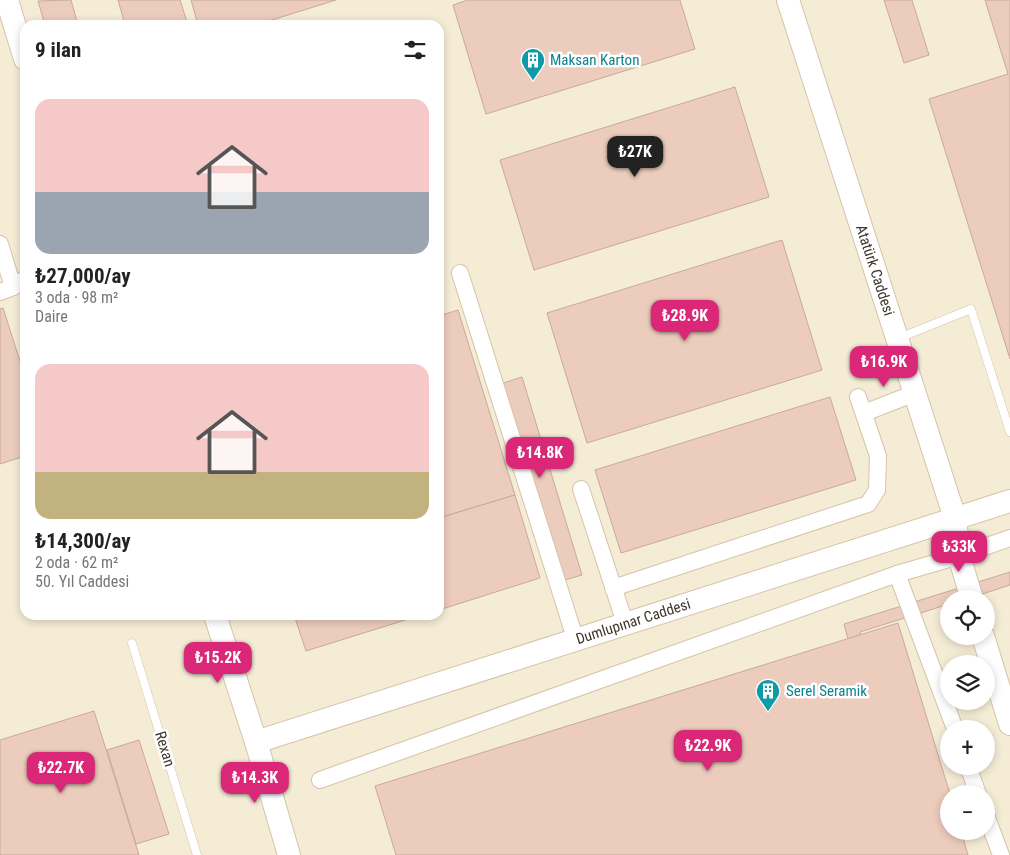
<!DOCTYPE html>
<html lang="tr">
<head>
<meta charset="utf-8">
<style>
	body { margin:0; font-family:"Roboto Condensed",sans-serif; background:#f6f6f6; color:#222; height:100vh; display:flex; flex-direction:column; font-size:19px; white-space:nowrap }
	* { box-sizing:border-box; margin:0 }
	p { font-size:16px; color:#767676 }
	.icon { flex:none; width:28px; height:28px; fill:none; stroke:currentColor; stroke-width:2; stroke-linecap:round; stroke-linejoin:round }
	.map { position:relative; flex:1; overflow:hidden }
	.side { position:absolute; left:20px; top:20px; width:424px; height:600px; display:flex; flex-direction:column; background:#fff; border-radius:15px; box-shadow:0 2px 8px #0003 }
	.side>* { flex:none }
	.fabs { position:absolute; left:940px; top:590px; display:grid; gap:10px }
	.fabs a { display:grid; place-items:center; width:55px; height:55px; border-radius:50%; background:#fff; box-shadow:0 2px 8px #0003; font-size:25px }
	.price { position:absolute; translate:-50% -42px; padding:0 11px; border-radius:10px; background:#db2777; color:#fff; font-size:16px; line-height:32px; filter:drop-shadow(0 1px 2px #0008) }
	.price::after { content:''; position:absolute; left:50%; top:30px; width:15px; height:11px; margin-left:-8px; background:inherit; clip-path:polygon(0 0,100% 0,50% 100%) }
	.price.selected { background:#222; color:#fff }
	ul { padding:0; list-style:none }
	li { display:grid; align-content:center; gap:10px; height:265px; padding:0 15px }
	li span { display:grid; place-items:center; height:155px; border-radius:15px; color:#555 }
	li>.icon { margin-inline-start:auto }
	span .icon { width:90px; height:90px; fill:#fffc; stroke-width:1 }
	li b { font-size:21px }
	h2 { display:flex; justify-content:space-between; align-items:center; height:60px; padding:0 15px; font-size:21px }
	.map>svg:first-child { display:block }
</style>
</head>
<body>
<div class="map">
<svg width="1010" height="855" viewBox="0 0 1010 855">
	<rect width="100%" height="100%" fill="#fdf5ea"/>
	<path fill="#f5ecd6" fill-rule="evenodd" d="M0,0H1010V855H0ZM25,25H439V615H25ZM949,599H986V636H949ZM949,664H986V701H949ZM949,729H986V766H949ZM949,794H986V831H949Z"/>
	<g fill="#ecccbc" stroke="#c8a99a">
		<path d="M71,0L78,25H45L38,1Z"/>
		<path d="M118,0H180L188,25H125Z"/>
		<path d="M191,0H336L256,25H198Z"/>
		<path d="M468,0H680L695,49L486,114L453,5Z"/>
		<path d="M884,0H912L929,55L904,63Z"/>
		<path d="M985,0H1010V359L929,99L1008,74Z"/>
		<path d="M735,87L769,197L534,270L500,160Z"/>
		<path d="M782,240L822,370L587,443L547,313Z"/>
		<path d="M439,297L444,314L439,316Z"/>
		<path d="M3,308L25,377V456L0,464V309Z"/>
		<path d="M458,310L515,495L439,518V316Z"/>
		<path d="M522,377L582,575L558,582L497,385Z"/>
		<path d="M830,397L856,480L621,553L595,470Z"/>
		<path d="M515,495L540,578L439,610V518Z"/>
		<path d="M1010,572V585L967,599H949V604L860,632L861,635L848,639L844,624Z"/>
		<path d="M294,615H421L306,651Z"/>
		<path d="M898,623L950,794L949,831H961L968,855H396L375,786Z"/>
		<path d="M94,711L139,855H0V740Z"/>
		<path d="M139,740L169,834L136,844L107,750Z"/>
	</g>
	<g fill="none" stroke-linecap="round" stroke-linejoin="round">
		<g stroke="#d6c3a8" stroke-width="9">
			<g id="lane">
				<path d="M899,338L971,309L1010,432"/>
				<path d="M132,643L197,855"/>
			</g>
		</g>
		<g stroke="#d6c3a8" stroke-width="18">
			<g id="street">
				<path d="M0,244L13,287"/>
				<path d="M460,273L575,638"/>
				<path d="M0,292L13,287L25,279"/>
				<path d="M864,413L915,393"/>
				<path d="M581,489L625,623"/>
				<path d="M897,574L959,556L1010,538"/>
				<path d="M613,588L868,504L877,490L878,456L858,397"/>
				<path d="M968,766L978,794"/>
				<path d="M320,780L897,574L955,729"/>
				<path d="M986,815L1001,855"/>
			</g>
		</g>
		<g stroke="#d6c3a8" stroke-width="24">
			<g id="secondary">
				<path d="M7,0L25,59"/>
				<path id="s1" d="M788,0L955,518L959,556L972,599"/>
				<path d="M215,615L256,742L289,855"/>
				<path d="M983,636L1010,724"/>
				<path id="s2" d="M256,742L1010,501"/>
			</g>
		</g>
		<use href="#lane" stroke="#fff" stroke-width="8"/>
		<use href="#street" stroke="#fff" stroke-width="16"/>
		<use href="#secondary" stroke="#fff" stroke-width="22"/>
	</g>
	<defs>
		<g id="building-pin" transform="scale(1.25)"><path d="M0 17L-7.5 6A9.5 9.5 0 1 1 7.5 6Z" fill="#0f9aa8" stroke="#fff"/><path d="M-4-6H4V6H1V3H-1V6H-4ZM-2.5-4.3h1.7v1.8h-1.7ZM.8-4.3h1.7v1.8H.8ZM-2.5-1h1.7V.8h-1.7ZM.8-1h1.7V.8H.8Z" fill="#fff"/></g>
	</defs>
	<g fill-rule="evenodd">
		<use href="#building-pin" x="533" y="60"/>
		<use href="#building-pin" x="768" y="691"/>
	</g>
	<g text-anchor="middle" stroke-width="5" stroke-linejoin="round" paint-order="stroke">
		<g font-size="15" fill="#0d838f" stroke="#fff" text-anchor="start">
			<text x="550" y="65">Maksan Karton</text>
			<text x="786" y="696">Serel Seramik</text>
		</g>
		<g font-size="15" fill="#3d362b" stroke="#fff">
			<text dy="5" stroke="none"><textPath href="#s1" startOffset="284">Atatürk Caddesi</textPath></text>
			<text dy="5" stroke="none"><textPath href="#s2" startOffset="396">Dumlupınar Caddesi</textPath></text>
			<text transform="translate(165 749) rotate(73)" y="5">Rexan</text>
		</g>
	</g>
</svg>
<div class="fabs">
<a><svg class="icon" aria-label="locate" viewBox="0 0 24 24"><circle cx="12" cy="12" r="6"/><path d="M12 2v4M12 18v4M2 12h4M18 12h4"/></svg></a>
<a><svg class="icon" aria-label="layers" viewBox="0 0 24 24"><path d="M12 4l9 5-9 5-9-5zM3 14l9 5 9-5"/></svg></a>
<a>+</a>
<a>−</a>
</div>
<b class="price selected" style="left:635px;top:178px">₺27K</b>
<b class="price" style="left:685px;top:342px">₺28.9K</b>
<b class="price" style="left:884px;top:388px">₺16.9K</b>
<b class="price" style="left:540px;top:479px">₺14.8K</b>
<b class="price" style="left:959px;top:573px">₺33K</b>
<b class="price" style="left:218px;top:684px">₺15.2K</b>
<b class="price" style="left:708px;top:772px">₺22.9K</b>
<b class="price" style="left:61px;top:794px">₺22.7K</b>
<b class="price" style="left:255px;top:804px">₺14.3K</b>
<section class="side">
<h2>9 ilan<svg class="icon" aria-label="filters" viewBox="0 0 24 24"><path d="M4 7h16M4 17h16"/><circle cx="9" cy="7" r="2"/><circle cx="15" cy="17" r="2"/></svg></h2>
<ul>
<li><span style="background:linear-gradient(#f6c9c9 60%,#9aa5b1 0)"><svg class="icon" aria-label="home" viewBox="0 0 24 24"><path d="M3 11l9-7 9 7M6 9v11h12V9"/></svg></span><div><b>₺27,000/ay</b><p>3 oda · 98 m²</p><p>Daire</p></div></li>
<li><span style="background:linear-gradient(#f6c9c9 70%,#c2b280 0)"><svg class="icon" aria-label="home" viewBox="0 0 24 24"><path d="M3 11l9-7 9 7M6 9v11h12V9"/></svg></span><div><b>₺14,300/ay</b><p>2 oda · 62 m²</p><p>50. Yıl Caddesi</p></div></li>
</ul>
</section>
</div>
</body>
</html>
